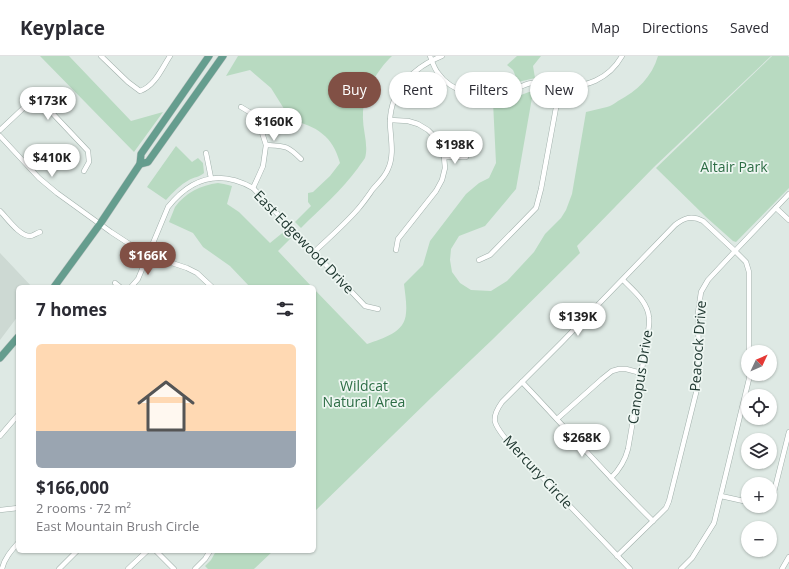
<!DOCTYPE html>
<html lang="en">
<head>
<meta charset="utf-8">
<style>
	body { margin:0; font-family:"Open Sans",sans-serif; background:#f2f2f3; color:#2b2b33; height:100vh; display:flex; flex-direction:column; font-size:15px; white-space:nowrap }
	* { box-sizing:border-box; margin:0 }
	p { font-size:13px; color:#7c7c81 }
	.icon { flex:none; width:22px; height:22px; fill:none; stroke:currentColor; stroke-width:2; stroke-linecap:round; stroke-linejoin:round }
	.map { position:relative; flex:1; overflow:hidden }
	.side { position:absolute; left:16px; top:229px; width:300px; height:268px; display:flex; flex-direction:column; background:#fff; border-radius:6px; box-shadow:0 1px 3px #0004 }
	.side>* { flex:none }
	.guide { position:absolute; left:328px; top:16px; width:380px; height:36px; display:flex; gap:8px }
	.needle { width:26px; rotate:46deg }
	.fabs { position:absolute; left:741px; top:289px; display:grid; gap:8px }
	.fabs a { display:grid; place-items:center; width:36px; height:36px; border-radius:50%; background:#fff; box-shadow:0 1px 3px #0004; font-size:20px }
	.price { position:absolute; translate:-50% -34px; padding:0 9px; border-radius:14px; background:#fff; color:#222; font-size:13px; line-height:26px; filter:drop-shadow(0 1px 2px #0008) }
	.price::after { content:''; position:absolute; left:50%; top:24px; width:12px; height:9px; margin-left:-6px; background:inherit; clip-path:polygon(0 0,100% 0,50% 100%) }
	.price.current { background:#815045; color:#fff }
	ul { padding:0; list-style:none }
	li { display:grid; align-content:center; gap:8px; height:212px; padding:0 20px }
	li span { display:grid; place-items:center; height:124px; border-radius:6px; color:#555 }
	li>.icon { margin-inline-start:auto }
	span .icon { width:72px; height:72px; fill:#fffc; stroke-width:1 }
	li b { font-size:17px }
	h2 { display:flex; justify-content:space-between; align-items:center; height:48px; padding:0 20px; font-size:17px }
	.chip { padding:0 14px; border-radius:18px; background:#fff; box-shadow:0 1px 3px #0004; font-size:14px; line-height:36px }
	.chip.current { background:#815045; color:#fff }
	header { display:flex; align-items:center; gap:24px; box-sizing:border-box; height:56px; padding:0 20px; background:#fff; border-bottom:1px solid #e1e1e2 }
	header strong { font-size:19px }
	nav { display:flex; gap:22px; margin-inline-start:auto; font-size:14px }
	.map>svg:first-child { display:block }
</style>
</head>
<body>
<header>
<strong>Keyplace</strong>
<nav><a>Map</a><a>Directions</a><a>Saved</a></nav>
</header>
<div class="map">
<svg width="789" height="513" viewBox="0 0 789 513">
	<rect width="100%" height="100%" fill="#dee9e4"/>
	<path fill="#cdd9d3" d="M0,197L32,231H18V260L0,284Z"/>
	<g fill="#b8dac1">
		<path d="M40,0H69L131,65L163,56L134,96Z"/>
		<path d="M238,0H392C377,14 363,38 363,59C362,73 369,88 365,102C363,105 360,109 358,112C342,134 320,153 301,172L295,166L311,150L308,146V137L313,136L330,120L340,107C333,80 316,70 291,64L271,32L250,14L226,20Z"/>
		<path d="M517,0H541L533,10L535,22L518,26L513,14L507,9Z"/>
		<path d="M658,0H771L654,111L577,190L580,197L493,283L432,341L314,456V233L367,288C383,282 405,277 406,257C407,248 405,237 404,228L423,209L430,185L466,138L479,127L489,122L496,107L493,46L507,44L529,36H533L516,133L485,170L459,180L451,193L450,204L452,216L460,227L471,234L491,235L507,225L534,196L545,178L561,162L566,154L572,138L586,56C593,54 600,53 607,51C611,50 615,47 618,45C637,35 652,21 658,0Z"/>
		<path d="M772,0H788L789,1V132L736,186L733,185L706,161L656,112Z"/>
		<path d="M176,90L192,106L198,102L203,107L204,117C200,121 194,121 189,124C180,129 173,136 166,144L147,131Z"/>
		<path d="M218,127L224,128L232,130L227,148L239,156L270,187L286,174L292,181L278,195L312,231H250L230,210L203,191L193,177L169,166C171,161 173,156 175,151C185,137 201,129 218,127Z"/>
		<path d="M216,495H273L254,513H208L205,510L211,504Z"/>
	</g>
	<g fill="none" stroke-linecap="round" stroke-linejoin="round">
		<g stroke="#a1b0ab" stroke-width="5.5">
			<g id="minor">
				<path d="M101,0L128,26L140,35C155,30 162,12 170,0"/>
				<path d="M430,0C432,5 434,12 438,17C451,36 481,44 504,38C513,36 522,28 532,27C542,26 550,28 560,29C585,33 609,23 622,0"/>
				<path d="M241,51L251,57L259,67L266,89L263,110L259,119L253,132"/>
				<path d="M390,64L408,65L418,68L428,74L435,81L441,90L444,101L445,112L442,124L436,135L398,183L396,194"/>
				<path d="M0,74L32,44L39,43L88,95L89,106L84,115"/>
				<path d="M0,80L39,122L57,137L111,176L134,191L148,199L187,212L197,217L212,231"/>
				<path d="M266,89C285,90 287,89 301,103"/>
				<path d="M206,97L211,122"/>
				<path d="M444,101H466"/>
				<path d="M776,152L789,164"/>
				<path d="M0,155C7,162 20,181 31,180C34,179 37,177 40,176"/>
				<path d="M314,196C329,182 345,168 358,153C364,146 368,140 373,133C378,127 385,121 388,113C395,98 390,81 390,65C391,33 414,11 442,0"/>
				<path d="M479,204L490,199L536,152L541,133L560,30"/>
				<path d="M115,227L120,231"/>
				<path d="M131,231L138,223L168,151C191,122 219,113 253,132L365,250L378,253"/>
				<path d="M522,326C566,372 608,421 653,465"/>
				<path d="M557,363L602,323L612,315L619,313H626L641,317"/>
				<path d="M0,380L18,359"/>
				<path d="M611,422C620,413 625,405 628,393L648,278C648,273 650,267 649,262C648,246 633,234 623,224"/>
				<path d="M721,440L748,446"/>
				<path d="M770,440L774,436L789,376"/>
				<path d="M0,454L18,452"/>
				<path d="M156,495L174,513"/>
				<path d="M617,500L660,458L666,452L669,445L696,337L699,314L698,257L701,236L708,224L735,195L789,138"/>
				<path d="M2,513C4,503 11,495 18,487"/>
				<path d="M59,513L77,495"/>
				<path d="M128,513L147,495"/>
				<path d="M195,513L205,503L210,495"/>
				<path d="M630,513L505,382C494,368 490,363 502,346L562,286L675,169C684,162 691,159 703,165L735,195L746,206L749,216V296"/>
				<path d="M681,513L692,502L714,467L749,323V318"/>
				<path d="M782,513L789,501"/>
			</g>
		</g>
		<g stroke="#bcc3c1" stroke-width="8">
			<g id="primary">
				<path d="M140,108L148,106L223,0"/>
				<path d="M54,231L100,168L140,108L141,98L209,0"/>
				<path d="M0,302L18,281"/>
			</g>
		</g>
		<use href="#minor" stroke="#fff" stroke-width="4.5"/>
		<use href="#primary" stroke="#659d8e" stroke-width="7"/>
	</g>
	<g text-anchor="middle" stroke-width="3.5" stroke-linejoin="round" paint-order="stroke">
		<g font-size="14" fill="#2d6d45" stroke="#eef6f2">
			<text x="734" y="116">Altair Park</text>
			<text x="364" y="335">Wildcat<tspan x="364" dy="16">Natural Area</tspan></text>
		</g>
		<g font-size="14" fill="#203831" stroke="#eef6f2">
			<text transform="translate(304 186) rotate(46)" y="5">East Edgewood Drive</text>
			<text transform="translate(698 290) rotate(-86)" y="5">Peacock Drive</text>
			<text transform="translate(640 321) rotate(-81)" y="5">Canopus Drive</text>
			<text transform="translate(538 416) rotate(47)" y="5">Mercury Circle</text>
		</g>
	</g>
</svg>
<div class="fabs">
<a><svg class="needle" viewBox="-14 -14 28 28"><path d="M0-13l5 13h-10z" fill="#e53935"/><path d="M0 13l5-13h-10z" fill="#7c7c81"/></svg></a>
<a><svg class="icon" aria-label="locate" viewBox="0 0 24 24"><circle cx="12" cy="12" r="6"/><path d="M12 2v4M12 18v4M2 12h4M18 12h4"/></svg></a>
<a><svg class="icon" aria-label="layers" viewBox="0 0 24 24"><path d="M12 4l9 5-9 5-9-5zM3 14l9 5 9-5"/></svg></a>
<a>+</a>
<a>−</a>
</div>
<b class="price" style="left:48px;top:65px">$173K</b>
<b class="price" style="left:274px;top:86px">$160K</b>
<b class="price" style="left:455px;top:109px">$198K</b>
<b class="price" style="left:52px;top:122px">$410K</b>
<b class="price current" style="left:148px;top:220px">$166K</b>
<b class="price" style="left:578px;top:281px">$139K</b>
<b class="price" style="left:582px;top:402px">$268K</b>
<div class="guide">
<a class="chip current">Buy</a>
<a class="chip">Rent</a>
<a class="chip">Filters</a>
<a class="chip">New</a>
</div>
<section class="side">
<h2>7 homes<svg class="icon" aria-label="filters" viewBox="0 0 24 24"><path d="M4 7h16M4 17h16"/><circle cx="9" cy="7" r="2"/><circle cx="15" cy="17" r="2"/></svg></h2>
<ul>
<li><span style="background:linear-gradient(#ffd9b3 70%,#9aa5b1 0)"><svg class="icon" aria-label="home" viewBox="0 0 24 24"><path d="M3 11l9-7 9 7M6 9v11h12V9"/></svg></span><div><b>$166,000</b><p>2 rooms · 72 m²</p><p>East Mountain Brush Circle</p></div></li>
</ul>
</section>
</div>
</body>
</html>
